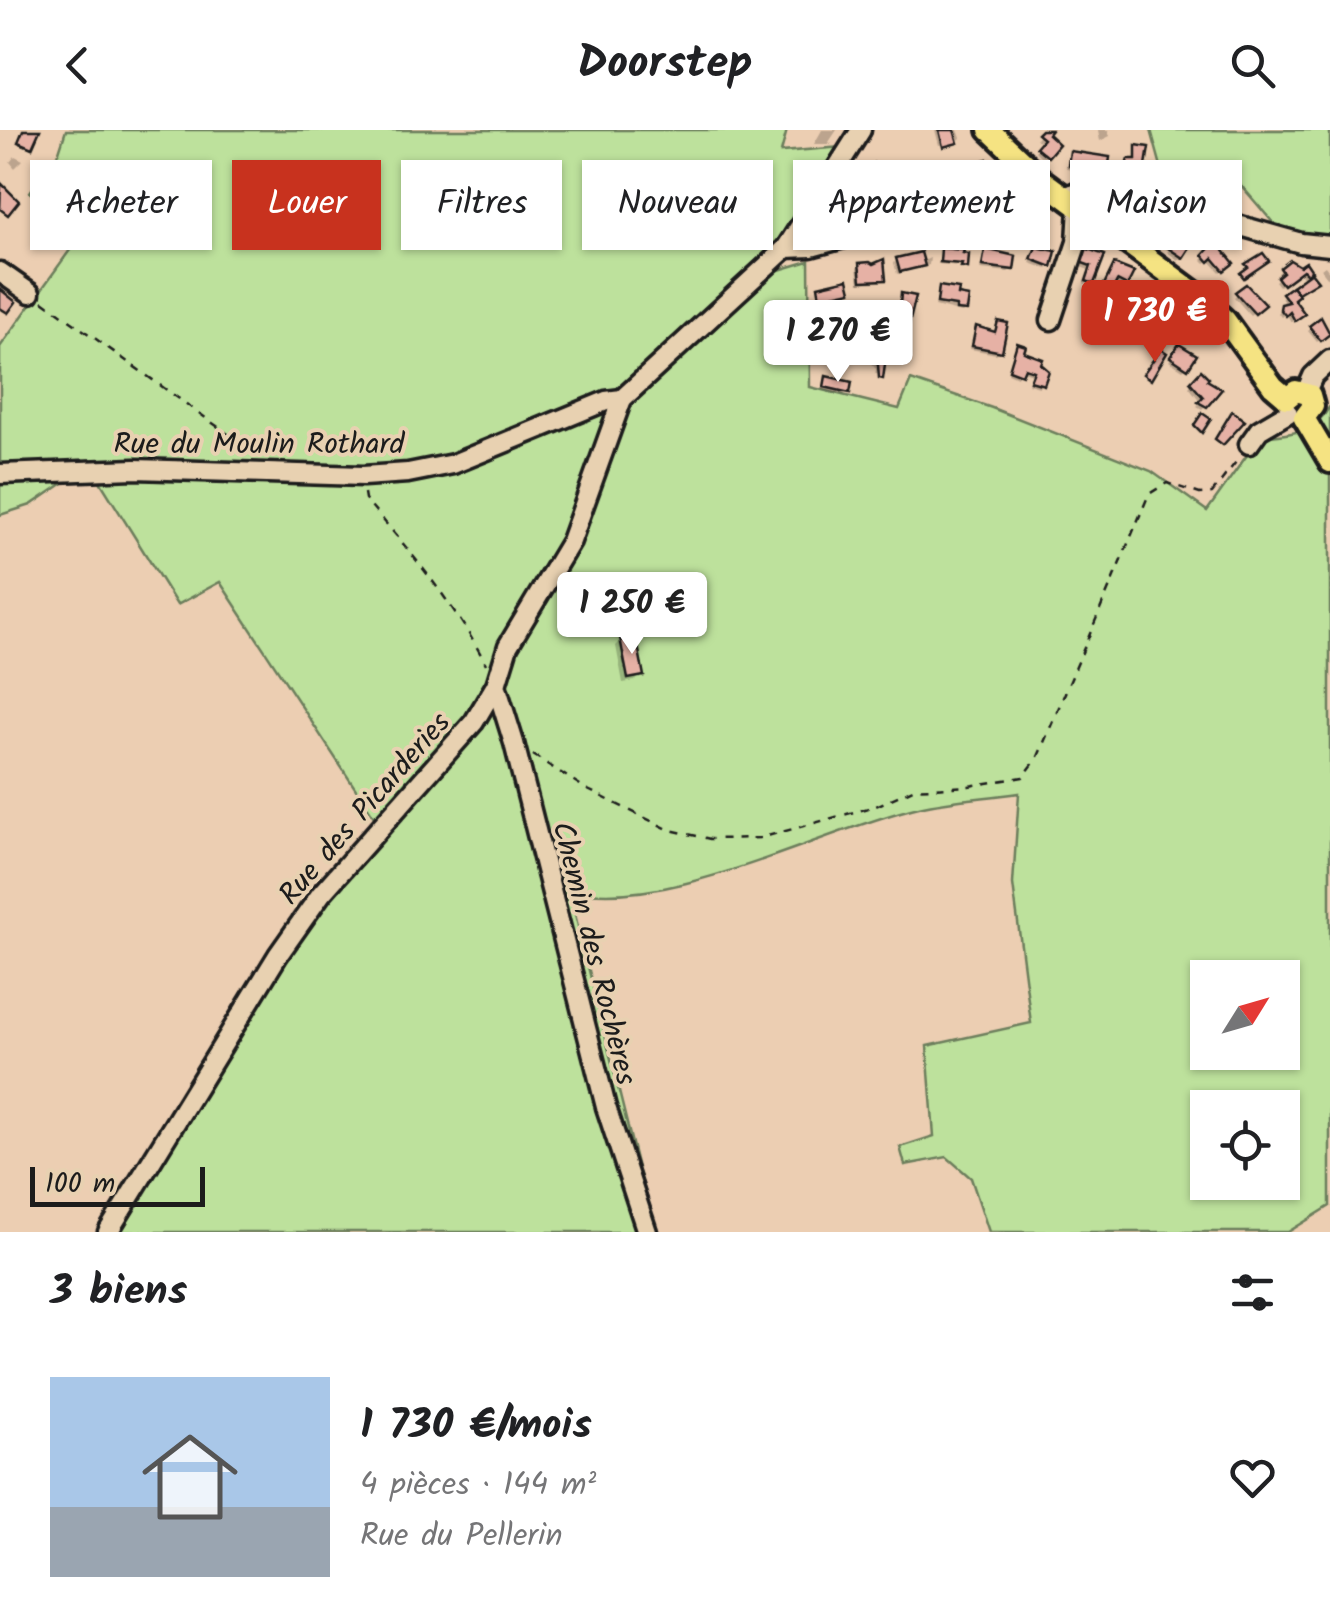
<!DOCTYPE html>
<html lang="fr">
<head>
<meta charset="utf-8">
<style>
	body { margin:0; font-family:Kalam,sans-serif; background:#f2f2f2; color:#202124; height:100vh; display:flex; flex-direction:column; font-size:38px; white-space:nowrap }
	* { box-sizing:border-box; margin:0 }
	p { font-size:32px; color:#757577 }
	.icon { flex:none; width:55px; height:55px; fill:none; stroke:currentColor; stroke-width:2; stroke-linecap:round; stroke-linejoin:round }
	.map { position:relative; height:1102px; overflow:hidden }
	.side { display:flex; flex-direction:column; background:#fff; flex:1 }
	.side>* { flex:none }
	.banner { position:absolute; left:30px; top:30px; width:1270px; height:90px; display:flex; gap:20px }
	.needle { width:65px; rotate:53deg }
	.buttons { position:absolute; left:1190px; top:830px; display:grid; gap:20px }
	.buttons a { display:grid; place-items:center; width:110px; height:110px; border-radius:0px; background:#fff; box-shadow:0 2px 8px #0004; font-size:50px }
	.scale { position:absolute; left:30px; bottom:25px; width:175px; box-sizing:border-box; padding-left:10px; border:5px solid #1c1c1c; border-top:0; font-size:28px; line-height:35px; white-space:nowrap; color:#1c1c1c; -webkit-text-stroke:8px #e8d1b1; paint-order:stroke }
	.price { position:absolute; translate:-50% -85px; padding:0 22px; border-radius:10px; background:#fff; color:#222; font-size:32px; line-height:65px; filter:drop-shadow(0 2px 5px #0008) }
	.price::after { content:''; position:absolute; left:50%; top:60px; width:30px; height:22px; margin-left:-15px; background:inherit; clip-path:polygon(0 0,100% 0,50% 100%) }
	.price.selected { background:#c8321e; color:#fff }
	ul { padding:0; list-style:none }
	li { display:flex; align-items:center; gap:30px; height:250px; padding:0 50px }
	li+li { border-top:2px solid #e0e0e0 }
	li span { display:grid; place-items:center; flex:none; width:280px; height:200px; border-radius:0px; color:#555 }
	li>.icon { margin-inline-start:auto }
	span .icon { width:120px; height:120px; fill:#fffc; stroke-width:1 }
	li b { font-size:42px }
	h2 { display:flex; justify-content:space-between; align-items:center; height:120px; padding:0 50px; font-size:42px }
	.pill { padding:0 35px; border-radius:0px; background:#fff; box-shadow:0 2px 8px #0004; font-size:35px; line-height:90px }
	.pill.selected { background:#c8321e; color:#fff }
	header { display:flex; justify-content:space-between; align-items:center; height:130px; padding:0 50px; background:#fff; font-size:45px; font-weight:600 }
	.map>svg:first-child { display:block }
</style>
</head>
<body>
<header><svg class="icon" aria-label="back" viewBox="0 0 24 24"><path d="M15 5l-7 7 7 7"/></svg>Doorstep<svg class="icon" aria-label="search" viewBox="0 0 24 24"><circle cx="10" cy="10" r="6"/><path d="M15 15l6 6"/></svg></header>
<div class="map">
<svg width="1330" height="1102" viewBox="0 0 1330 1102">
	<rect width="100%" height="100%" fill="#ecceb2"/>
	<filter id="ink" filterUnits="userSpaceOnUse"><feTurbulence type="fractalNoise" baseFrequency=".01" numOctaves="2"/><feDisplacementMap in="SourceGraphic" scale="20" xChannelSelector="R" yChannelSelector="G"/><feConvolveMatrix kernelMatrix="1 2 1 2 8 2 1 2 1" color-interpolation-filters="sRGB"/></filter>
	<g filter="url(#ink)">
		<g fill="#bde19c" stroke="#6c7e5c" stroke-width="2.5" fill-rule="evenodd">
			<path d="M66,0H787L781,22L843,17L805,79L768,125L779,140L809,131L810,257L899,279L911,250L992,278L1151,341L1207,381L1260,307C1289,304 1315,304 1330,276V1076L1288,1102H989L971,1048L947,1027L905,1035L900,1017L934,1006L927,916L1031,893L1013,754L1019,663C986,668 951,669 919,677C819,701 669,783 569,760L639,1042L658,1102H97L264,830L323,749L376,690L220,452L177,475L98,348L72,347L31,375L0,385V217L83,102L30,62L59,22ZM1208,848H1282V922H1208ZM1208,978H1282V1052H1208Z"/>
			<path d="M1151,0H1330V111L1282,103L1239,53L1204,70L1168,62Z"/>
		</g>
		<path fill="#93dbf5" stroke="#638f9e" stroke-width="2.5" d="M178,67C193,71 201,83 205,98L190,104L174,74Z"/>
		<g fill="#0003">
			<path d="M822,0H837L829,12L832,14H814Z"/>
			<path d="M935,0H958L961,8L955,13L939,15Z"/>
			<path d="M1044,0H1048L1044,4L1056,14L1043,29L1035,21L1042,13L1036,9Z"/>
			<path d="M1098,0H1108L1110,6L1100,11Z"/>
			<path d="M1137,18L1143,40L1139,44L1123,41L1129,31L1134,32Z"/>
			<path d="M1071,24L1105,41L1102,44L1066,38Z"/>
			<path d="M15,26L23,30L15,38L10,32Z"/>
			<path d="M973,35L990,48L968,57L965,48L972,44L970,38Z"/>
			<path d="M933,51L960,54L928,64L925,55Z"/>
			<path d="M877,71L880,80L868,84L865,76Z"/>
			<path d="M841,77L855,85L841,90L838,80Z"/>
			<path d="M1180,106L1181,127L1178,130L1167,122Z"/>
			<path d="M1216,115L1231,133L1220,142L1209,130L1205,133L1202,130Z"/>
			<path d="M942,120L961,122L965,137L962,140L960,136L938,134Z"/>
			<path d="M1037,120L1050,136L1047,139L1030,133Z"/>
			<path d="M986,122L1011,139L1008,142L980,139Z"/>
			<path d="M1101,127L1092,153L1084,154L1089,140L1073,134Z"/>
			<path d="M930,128L929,135L897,144L894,133L897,130L921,132Z"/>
			<path d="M1290,133L1301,139L1305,136L1314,151L1291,169L1301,183L1291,192L1286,183L1281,187L1278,183L1286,175L1281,168L1305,149L1299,141L1279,156L1275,151L1281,146L1278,143Z"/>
			<path d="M860,135L884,149L880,152L859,153L857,138Z"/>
			<path d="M1325,136L1330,143V151L1321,139Z"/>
			<path d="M1112,140L1125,154L1122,157L1113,153L1103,171L1098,169Z"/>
			<path d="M1246,157L1263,175L1250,185L1234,167Z"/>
			<path d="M940,159L956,167L965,180L962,183L935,176Z"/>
			<path d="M902,166L906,197L903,200L898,198L899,169Z"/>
			<path d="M1124,172L1142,190L1139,193L1120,185L1115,190Z"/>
			<path d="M1165,184L1185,192L1174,206L1158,195Z"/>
			<path d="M1321,190L1329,202L1317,212L1308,201Z"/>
			<path d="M998,193L1000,221L996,224L970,219L977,199L994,204Z"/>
			<path d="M879,195L884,219L877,228L883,230L879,244H875L876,239L866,228L873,218L865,215L866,210L875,207Z"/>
			<path d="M1018,216L1021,224L1040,231L1042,253L1039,257L1028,254L1032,244L1021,240L1017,247L1008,243Z"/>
			<path d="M1177,220L1186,237L1183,240L1169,231Z"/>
			<path d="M1201,244L1219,260L1202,279L1197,276L1201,272L1189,257Z"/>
			<path d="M827,249L847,262L844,265L822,260Z"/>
			<path d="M622,510L641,545L635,551L623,553L616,516Z"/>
		</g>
		<g fill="#e6b1a5" stroke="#1c1c1c" stroke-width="2.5">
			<path d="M23,0H40L32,18L18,12Z"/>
			<path d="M939,0H954L958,13L943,17Z"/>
			<path d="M1041,0H1051L1048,4L1059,14L1048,27L1036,17L1043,9L1037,4Z"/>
			<path d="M1136,15L1149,17L1145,42L1125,39L1128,29H1136Z"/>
			<path d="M1070,21L1110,27L1108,42L1068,35Z"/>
			<path d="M987,29L992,49L971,55L967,43L974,41L972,33Z"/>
			<path d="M874,33L887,40L879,55L865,48Z"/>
			<path d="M959,41L962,54L935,63L931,49Z"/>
			<path d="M1,53L19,71L8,85L0,79Z"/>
			<path d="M853,70L858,85L844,88L839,75Z"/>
			<path d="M1161,94L1175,102L1166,114L1153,106Z"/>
			<path d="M1180,103L1194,111L1183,128L1168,118Z"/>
			<path d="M1216,111L1234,133L1224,141L1213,128L1209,132L1203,125Z"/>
			<path d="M1079,116L1105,125L1094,154L1086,151L1091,136L1074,130Z"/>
			<path d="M1036,117L1056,121L1052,137L1031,129Z"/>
			<path d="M941,118L964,120L963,123L969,124L968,138L961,137L962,134L940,132Z"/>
			<path d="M985,119L1016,126L1014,140L982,136Z"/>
			<path d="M921,122L925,136L900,142L896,128Z"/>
			<path d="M1263,123L1269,131L1244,148L1240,143L1248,137L1245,134Z"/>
			<path d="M884,129L886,150L861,151L859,133L870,132L873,134Z"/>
			<path d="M1290,130L1300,136L1306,132L1312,141L1307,144L1303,140L1283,155L1277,147L1283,142L1280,138Z"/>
			<path d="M1114,134L1134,142L1127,156L1117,151L1108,169L1099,165Z"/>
			<path d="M1311,142L1318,151L1298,163L1292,156Z"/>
			<path d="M848,149L851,161L820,168L818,156Z"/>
			<path d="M1246,154L1266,175L1255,184L1235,162Z"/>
			<path d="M939,156L959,159L958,165L969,167L967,181L956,180V176L937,173Z"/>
			<path d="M1292,156L1299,165L1294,169L1305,184L1295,191L1290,182L1286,186L1280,179L1281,174L1289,172L1282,163Z"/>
			<path d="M0,159L16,172L8,183L0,178Z"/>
			<path d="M901,163L916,166L908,198L902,197L901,188L899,187Z"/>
			<path d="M1127,165L1151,178L1144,192L1120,178Z"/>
			<path d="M1168,177L1188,191L1179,204L1159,191Z"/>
			<path d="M1321,187L1330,204L1321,211L1309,196Z"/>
			<path d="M998,191L1008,193L1002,222L972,216L976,196L995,202Z"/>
			<path d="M878,193H888L887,220L881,222V226L886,228L883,249L879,248L878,235L868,224L874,215L867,212L868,205H877Z"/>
			<path d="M1017,213L1026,216L1024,222L1043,229L1041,234L1049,241L1044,255L1030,251L1034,241L1025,238L1022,245L1009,240Z"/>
			<path d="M1179,214L1197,225L1188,239L1170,227Z"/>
			<path d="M1161,219L1167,223L1151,250L1143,244Z"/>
			<path d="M1201,240L1209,248L1207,250L1222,259L1207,277L1198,272L1203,267L1190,252Z"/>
			<path d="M826,246L852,252L850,263L824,257Z"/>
			<path d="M1232,281L1245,291L1223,315L1215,309Z"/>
			<path d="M1202,283L1211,289L1202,303L1194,295Z"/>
			<path d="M636,505L644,546L628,549L620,508Z"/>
		</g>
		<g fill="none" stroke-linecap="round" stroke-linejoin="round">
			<g stroke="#1c1c1c" stroke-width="25">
				<g id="minor">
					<path d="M1066,67L1084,58L1117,61L1301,113L1330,116"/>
					<path d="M786,118L811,117L1038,55L1042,50"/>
					<path d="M0,142L30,163"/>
					<path d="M1051,190L1077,112L1079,77"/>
					<path d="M1306,262L1313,246L1330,230"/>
					<path d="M1249,314L1259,300L1288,283"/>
					<path d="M0,344L135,339L363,346L408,343L453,334L606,271L622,269L786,118L861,0"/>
					<path d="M496,555L514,613L606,977L647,1102"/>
					<path d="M108,1102L278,825L321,764L474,592L496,555L508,516L571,411L622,269"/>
				</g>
			</g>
			<g stroke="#1c1c1c" stroke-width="28">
				<g id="major">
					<path d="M989,0L1042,50L1195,163L1225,190L1273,256L1287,268"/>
					<path d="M1287,268L1296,261L1310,265L1313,276L1304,288"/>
					<path d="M1304,288L1330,332"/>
				</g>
			</g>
			<g stroke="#1c1c1c" stroke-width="2.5" stroke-dasharray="8 8" stroke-linecap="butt">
				<path d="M43,171L260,327"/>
				<path d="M364,363L365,369C410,421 454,473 486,534"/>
				<path d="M533,625L588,660L670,700L710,709L760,708L876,676L913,659L969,656L1023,647L1037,629L1149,364L1167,353L1200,364L1212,363L1239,328"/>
			</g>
			<use href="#minor" stroke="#e8d1b1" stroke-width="18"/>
			<use href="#major" stroke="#f5e382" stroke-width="20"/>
		</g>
	</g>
	<g text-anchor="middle" stroke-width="8" stroke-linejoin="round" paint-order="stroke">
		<g font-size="30" fill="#1c1c1c" stroke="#e8d1b1">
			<text x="259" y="323">Rue du Moulin Rothard</text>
			<text transform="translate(364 678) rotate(-49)" y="10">Rue des Picarderies</text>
			<text transform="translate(595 823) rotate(76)" y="10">Chemin des Rochères</text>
		</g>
	</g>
</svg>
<div class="buttons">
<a><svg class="needle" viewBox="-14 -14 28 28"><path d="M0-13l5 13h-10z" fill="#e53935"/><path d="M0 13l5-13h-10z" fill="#757577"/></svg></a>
<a><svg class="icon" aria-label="locate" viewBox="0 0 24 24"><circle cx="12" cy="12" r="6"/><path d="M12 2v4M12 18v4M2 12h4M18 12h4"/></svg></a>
</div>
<div class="scale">100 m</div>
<b class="price selected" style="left:1155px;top:235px">1 730 €</b>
<b class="price" style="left:838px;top:255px">1 270 €</b>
<b class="price" style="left:632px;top:527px">1 250 €</b>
<div class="banner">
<a class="pill">Acheter</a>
<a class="pill selected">Louer</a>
<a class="pill">Filtres</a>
<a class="pill">Nouveau</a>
<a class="pill">Appartement</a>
<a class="pill">Maison</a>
</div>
</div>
<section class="side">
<h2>3 biens<svg class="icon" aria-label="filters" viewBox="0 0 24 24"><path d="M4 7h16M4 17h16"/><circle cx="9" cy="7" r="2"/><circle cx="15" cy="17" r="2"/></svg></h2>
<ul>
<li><span style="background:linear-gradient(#a9c7e8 65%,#9aa5b1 0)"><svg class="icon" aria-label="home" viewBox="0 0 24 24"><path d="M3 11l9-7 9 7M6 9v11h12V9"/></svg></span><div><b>1 730 €/mois</b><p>4 pièces · 144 m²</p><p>Rue du Pellerin</p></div><svg class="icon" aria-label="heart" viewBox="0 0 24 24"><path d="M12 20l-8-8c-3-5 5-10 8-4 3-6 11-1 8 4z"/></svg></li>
</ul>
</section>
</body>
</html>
